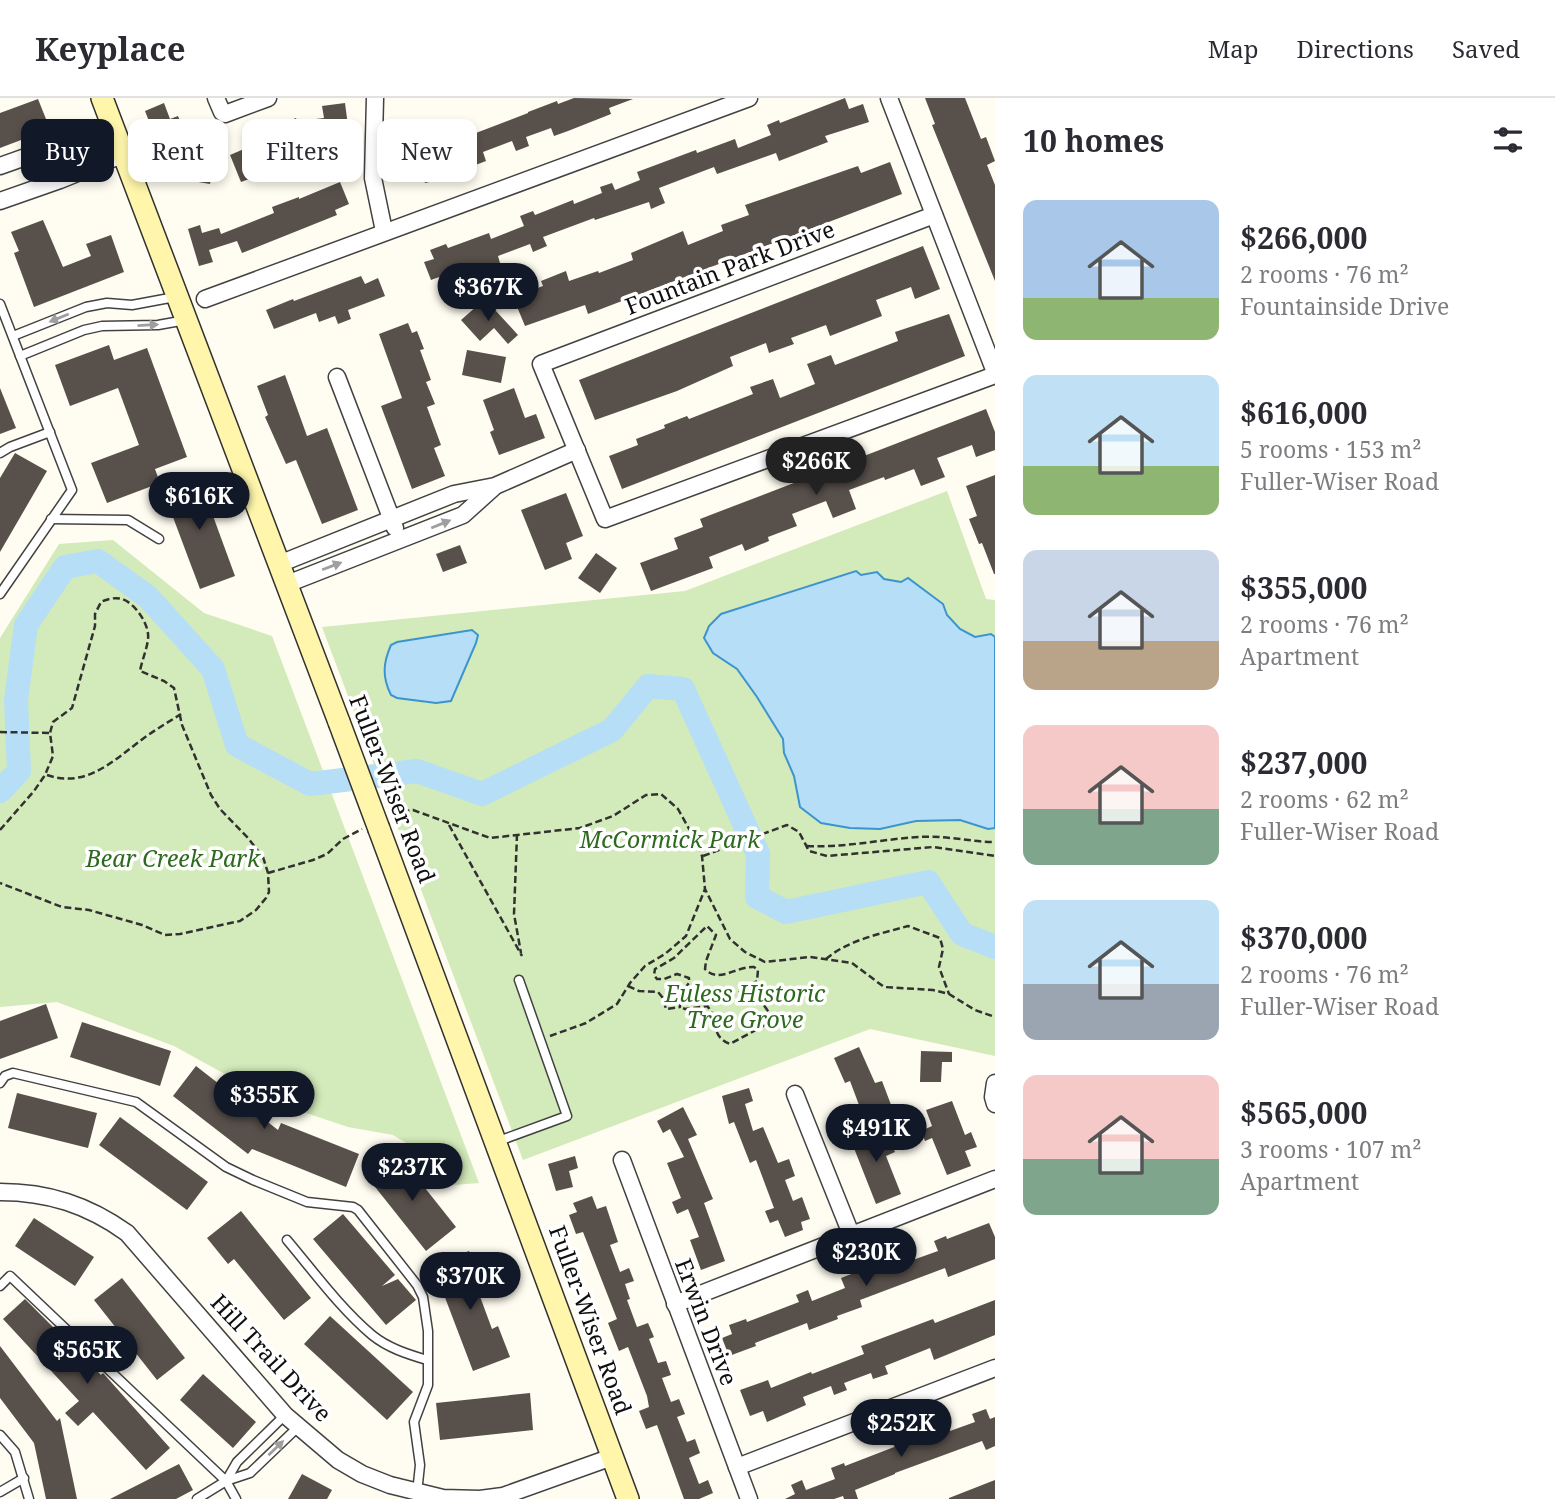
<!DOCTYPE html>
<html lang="en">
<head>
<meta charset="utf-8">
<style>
	body { margin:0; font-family:"Noto Serif",serif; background:#f2f2f3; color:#2b2b33; height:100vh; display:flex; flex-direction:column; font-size:26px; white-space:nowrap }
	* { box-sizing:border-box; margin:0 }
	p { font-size:23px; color:#7c7c81 }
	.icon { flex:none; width:38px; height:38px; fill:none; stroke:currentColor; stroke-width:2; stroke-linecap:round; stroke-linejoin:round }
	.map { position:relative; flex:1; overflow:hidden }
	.panel { display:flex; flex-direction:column; background:#fff; width:560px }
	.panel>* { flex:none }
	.guide { position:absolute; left:21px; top:21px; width:665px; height:63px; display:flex; gap:14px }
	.price { position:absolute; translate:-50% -60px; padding:0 16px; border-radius:24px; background:#111827; color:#fff; font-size:23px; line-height:46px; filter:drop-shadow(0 2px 4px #0008) }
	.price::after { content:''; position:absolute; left:50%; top:42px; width:21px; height:16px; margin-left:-10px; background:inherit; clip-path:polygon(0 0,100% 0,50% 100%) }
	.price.selected { background:#222; color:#fff }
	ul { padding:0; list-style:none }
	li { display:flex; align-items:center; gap:21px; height:175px; padding:0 28px }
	li span { display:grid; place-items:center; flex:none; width:196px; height:140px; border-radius:14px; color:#555 }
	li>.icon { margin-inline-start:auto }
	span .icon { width:84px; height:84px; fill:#fffc; stroke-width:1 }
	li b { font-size:30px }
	h2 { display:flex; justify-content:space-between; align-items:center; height:84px; padding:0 28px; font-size:30px }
	.pill { padding:0 24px; border-radius:14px; background:#fff; box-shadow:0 4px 10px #0003; font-size:24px; line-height:63px }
	.pill.selected { background:#111827; color:#fff }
	header { display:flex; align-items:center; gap:42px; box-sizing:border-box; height:98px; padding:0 35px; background:#fff; border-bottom:2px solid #e1e1e2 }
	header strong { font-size:33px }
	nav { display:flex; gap:38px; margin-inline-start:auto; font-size:24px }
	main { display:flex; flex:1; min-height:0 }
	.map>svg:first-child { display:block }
</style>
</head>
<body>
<header>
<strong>Keyplace</strong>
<nav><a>Map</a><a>Directions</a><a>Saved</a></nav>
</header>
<main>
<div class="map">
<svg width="995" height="1401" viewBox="0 0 995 1401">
	<rect width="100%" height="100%" fill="#fffcf1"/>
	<g fill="#d3eaba">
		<path d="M947,393L986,501L995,502V958L870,931L523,1062L322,529L685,493Z"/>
		<path d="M113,442L204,515L272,538L479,1085L440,1088L411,1048L393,1037L348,1029L279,1006L174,948L57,904L0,909V540L59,446Z"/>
	</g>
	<g fill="#b6def7" stroke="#3c94cf" stroke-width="2">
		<path d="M856,473L861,477L877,474L884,481L901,484L908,480L943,506L947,517L960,531L975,539L991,536L995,539V730L988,731L960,722L916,723L880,731L850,730L821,725L800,709L794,678L784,655L783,641L757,599L737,571L713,555L704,540L709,528L721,516Z"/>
		<path d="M472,532L478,537L476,545L451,603L436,605L397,600L391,597C382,579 383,565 391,547L397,544Z"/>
	</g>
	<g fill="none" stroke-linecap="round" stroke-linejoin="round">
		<path stroke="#b6def7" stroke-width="24" d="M0,693L19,673L16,602L26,527L65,469L98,463L148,499L213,571L237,647L310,686L417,673L482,696L612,632L648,588L683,591L758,756L757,799L786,814L928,784L962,836L995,849"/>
	</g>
	<g fill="#58504b">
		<path d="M574,0L633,1L609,10L611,16L568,33L554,38L551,30L526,39L529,48L516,53L512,43L483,54L486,63L457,74L447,46L528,15V14L557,3L558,6Z"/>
		<path d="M845,0L849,11L863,6L869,24L825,38L828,44L779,63L776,55L717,76L714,69L659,90L665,105L651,111L649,104L595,122L594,120L543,139L547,148L533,154L530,146L498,158L500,165L472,176L469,168L431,182L424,164L434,161L430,152L446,146L448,150L489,135L491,141L524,128L520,118L533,113L535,117L573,102L574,106L602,95L600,89L612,85L615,92L640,82L637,74L696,52L697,55L735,41L738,50L771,37L767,27L779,22L780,25Z"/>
		<path d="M925,0H965L981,41L986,39L995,63L987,67L995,87V183L932,27L935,26Z"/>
		<path d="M38,1L50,31L0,50V15Z"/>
		<path d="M164,5L170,21L178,18L183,30L156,41L145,13Z"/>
		<path d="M345,5L350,43L319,46L316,21L324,20L322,8Z"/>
		<path d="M296,20L305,44L274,55L265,32Z"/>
		<path d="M429,46L438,82L425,85L422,73L406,77L400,54Z"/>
		<path d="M244,51L248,61L261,56L268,74L241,84L230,57Z"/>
		<path d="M185,57L214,63L210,86L181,81Z"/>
		<path d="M890,64L902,96L588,216L585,207L525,228L513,199L543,188L541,183L566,173L569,183L598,173L599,175L633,162L631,155L683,133L688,147L723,133L721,127L749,117L745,107L858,68L861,75Z"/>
		<path d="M340,84L349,106L335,112L337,117L242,155L237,143L209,152L213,164L199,168L188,131L200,127L202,135L219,130L221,136L274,115L272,109L299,99V101Z"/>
		<path d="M43,122L63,169L91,158L86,146L111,137L124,174L34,209L14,155L19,153L11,134Z"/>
		<path d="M923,148L940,191L915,201L911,189L876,202L882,218L830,238L826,227L791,240L794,246L769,255L766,245L730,259L733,268L677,293L595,322L579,282Z"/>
		<path d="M361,178L365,186L378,180L385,198L348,212L351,221L338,226L335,218L319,224L316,215L274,231L266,212L293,201L294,203Z"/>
		<path d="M485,201L518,237L508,246L494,230L480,243L461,222Z"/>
		<path d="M949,216L965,258L622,391L609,358L638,347L636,341L665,330L664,327L687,318L689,321L753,296L750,289L773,281L780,300L815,286L807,266L831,257L835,267L898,243L895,234Z"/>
		<path d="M408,225L412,235L417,233L424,251L420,252L431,282L426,284L435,306L427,309L441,347L434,350L445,378L412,391L381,308L402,300L379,236Z"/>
		<path d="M109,247L114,262L147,250L187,359L155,371L160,385L107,405L91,365L139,347L118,290L70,308L55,267Z"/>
		<path d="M467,252L506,259L501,285L462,277Z"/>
		<path d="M285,277L307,338L327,330L358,412L322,426L296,362L286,366L265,319L268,317L257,288Z"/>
		<path d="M0,290L16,330L0,336Z"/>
		<path d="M514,290L525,320L536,316L545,340L499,357L490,334L494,332L483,302Z"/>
		<path d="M986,311L995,334V352L976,359L972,347L937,360L945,379L921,388L914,371L885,382L884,379L849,392L856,411L833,420L826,403L792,416L797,428L768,439L769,443L745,453L742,446L709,459L713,470L651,493L640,465L678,451L674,440L703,429L700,421Z"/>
		<path d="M15,355L47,373L0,454V380Z"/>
		<path d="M198,377L235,478L200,491L162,390Z"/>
		<path d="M995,377V476H994L982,445L979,446L969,421L977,418L966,388Z"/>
		<path d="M566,395L583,438L566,445L572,461L545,472L521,412Z"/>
		<path d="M460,447L467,465L443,474L436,456Z"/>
		<path d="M596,455L617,470L600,495L578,480Z"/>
		<path d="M46,906L58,940L0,961V923Z"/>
		<path d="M82,924L171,953L160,988L70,959Z"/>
		<path d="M859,949L875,985L882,983L893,1012L865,1023L850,983L845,985L834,960Z"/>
		<path d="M921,953L952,954V964H942L941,984H920Z"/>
		<path d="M196,968L278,1032L281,1025L359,1056L346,1089L252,1051L248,1056L173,998Z"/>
		<path d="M749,990L753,1003L745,1006L753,1033L763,1029L778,1065L789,1061L795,1078L785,1082L793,1103L802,1099L810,1121L801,1124L803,1132L785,1139L778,1122L770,1125L765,1113L774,1110L756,1062L750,1065L734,1024L729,1026L722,998Z"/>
		<path d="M17,995L97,1015L88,1050L8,1030Z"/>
		<path d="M952,1003L965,1037L971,1034L977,1049L965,1053L971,1068L947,1077L932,1040L925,1043L921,1033L932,1028L926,1012Z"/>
		<path d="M683,1009L697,1037L688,1041L713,1101L704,1105L725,1163L701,1172L690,1142L699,1139L688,1111L677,1116L672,1104L681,1100L667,1065L684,1059L670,1031L663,1035L657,1023Z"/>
		<path d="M120,1019L208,1084L187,1112L99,1047Z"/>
		<path d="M875,1030L879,1041L888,1038L895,1054L886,1058L901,1096L876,1106L850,1040Z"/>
		<path d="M398,1056L456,1129L426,1153L368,1080Z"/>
		<path d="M575,1058L578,1070L569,1073L573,1089L556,1093L548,1066Z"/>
		<path d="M592,1098L597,1111L606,1108L618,1144L610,1147L620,1174L629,1170L634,1183L625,1186L630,1201L627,1202L637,1229L648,1225L654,1239L649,1241L658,1265L666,1263L671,1277L662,1280L671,1304L679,1301L685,1316L677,1319L687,1344L695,1341L700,1355L689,1360L699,1386L708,1382L713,1395L699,1401H684L657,1327L646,1331L639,1313L649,1309L647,1298L628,1249L619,1253L608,1225L617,1221L583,1134L576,1136L569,1117L577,1114L573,1105Z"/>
		<path d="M241,1113L311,1200L284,1222L234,1161L228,1166L207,1140Z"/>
		<path d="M343,1116L395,1177L382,1188L398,1181L416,1202L386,1227L313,1141Z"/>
		<path d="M34,1120L94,1159L75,1188L15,1148Z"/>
		<path d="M989,1125L995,1139V1161L948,1179L945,1170L860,1202L862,1209L837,1218L838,1221L809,1232L807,1225L755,1245L756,1248L729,1258L722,1240L732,1236L729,1227L746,1221L747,1224L799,1204L796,1197L808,1192L812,1203L845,1190L841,1180L867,1170L870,1177L897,1166L895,1159L906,1154L910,1163L938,1153L934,1143L946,1138L947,1141Z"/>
		<path d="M469,1153L481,1183L475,1185L492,1231L498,1228L510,1259L473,1273L433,1168Z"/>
		<path d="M122,1180L185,1260L157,1282L94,1202Z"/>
		<path d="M25,1201L101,1277L103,1275L170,1350L146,1372L93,1314L78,1328L65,1315L79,1303L3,1221Z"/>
		<path d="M995,1202V1237L934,1262L930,1250L885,1268L888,1276L873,1281L871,1275L844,1285L847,1292L834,1297L831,1288L803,1299L806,1307L767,1324L763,1313L750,1318L740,1292L768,1282L771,1290L811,1274L812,1276L864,1256L861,1248L933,1221L935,1225Z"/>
		<path d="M330,1218L413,1294L387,1322L304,1246Z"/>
		<path d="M0,1248L57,1323L60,1320L77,1401H46L34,1345L0,1300Z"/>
		<path d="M203,1276L256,1324L233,1350L180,1302Z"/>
		<path d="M530,1295L533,1332L440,1342L436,1305Z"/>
		<path d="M986,1311L990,1321L995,1319V1348L986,1352L982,1343L895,1375V1376L855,1392L858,1401H844L843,1398L834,1401H785L795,1396L791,1387L802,1382L806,1392L835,1381L831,1370L844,1365L845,1368L933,1334L932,1330L946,1325L950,1333L975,1324L972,1316Z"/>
		<path d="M179,1366L193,1392L176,1401H110Z"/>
		<path d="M302,1376L332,1392L327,1401H288Z"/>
		<path d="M995,1382V1401H949V1400Z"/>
	</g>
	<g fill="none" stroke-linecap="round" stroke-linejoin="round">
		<g stroke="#424242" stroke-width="11">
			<g id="lane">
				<path d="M0,206L72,392L0,496"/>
				<path d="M13,238L86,209L107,205L132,207L175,199"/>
				<path d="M20,258L84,232L102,228L158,227L186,222"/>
				<path d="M0,355L10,349L50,334"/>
				<path d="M51,421L128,422L159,441"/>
				<path d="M0,985L5,978L13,975L136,1004L226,1069L253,1082L307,1104L353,1109L358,1112L417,1187L423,1199L428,1233V1287L414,1324L420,1367L417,1395"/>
				<path d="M496,1044L567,1018L519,882"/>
				<path d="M287,1142C314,1174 340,1210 372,1237C388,1250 407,1256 427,1262"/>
				<path d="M0,1188L10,1178L226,1383L236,1401"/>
				<path d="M0,1337L15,1354L29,1401"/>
				<path d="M226,1383L237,1364L285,1317"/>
				<path d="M0,1394L24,1380"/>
				<path d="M197,1401L226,1383L250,1375L298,1329"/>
			</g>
		</g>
		<g stroke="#424242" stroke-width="19">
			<g id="street">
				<path d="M216,0L222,14L225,16L268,0"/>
				<path d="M375,0L373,80L384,133"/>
				<path d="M889,0L995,274"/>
				<path d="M0,68L113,28"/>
				<path d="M0,103L60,82L124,56"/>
				<path d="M934,117L541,266L605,421L995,277"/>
				<path d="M205,201L749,0"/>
				<path d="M337,279L395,430"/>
				<path d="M279,466L454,396L495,388L577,352"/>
				<path d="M287,486L463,417L493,390"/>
				<path d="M995,985L993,999L995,1006"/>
				<path d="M795,996L851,1136"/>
				<path d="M622,1062L749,1401"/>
				<path d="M0,1094C48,1094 88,1107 127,1135L285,1317L338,1362L362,1376L390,1387L443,1400L480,1401L503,1398L612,1359"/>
				<path d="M675,1206L995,1081"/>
				<path d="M737,1369L995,1270"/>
			</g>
		</g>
		<g stroke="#313131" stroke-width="24">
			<g id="secondary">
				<path d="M102,0L339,624"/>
				<path d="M379,731L628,1401"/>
			</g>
		</g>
		<g stroke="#313131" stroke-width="2.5" stroke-dasharray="7 3.5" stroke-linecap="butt">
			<path d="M0,634L49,635"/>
			<path d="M47,677C85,690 111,665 140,643C153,633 167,625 181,616"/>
			<path d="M392,715L413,712L490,740L580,730L613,718L646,697L661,696L678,711L698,747L702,758L705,791L730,841L745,854L765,864L810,859L852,865L884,889L933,892L949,896L975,912L995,919"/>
			<path d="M449,727L522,858"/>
			<path d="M0,732L34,693L45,677L53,658L50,635L53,624L72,610L95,528V516L101,504C107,501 115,499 122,501C135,505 150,527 148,541C147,551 142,562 140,573L164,583L174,590L182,627L211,697L220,711L248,740L263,759L268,775L269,794L266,800L256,812L240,823L180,836L165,837L142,827L89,812L62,809L0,785"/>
			<path d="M517,736L514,816L521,855"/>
			<path d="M807,748C845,750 882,741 920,739C945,737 970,744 995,744"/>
			<path d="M703,758L787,727L799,734L809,753L827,758L933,749L995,758"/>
			<path d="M268,775L313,762L327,756L343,741L362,731"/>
			<path d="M826,861C848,842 880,836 908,828L940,840L943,851L939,869L949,896"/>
			<path d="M628,888L639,893L658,894L663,900L666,911L680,909V897L689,885V880L677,876L664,881H657L654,877L655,871L674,860L707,828L716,837L706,863L705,871C719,886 736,868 754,869L758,872L757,883L739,892L743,901L763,906L770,916L765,927L730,946C709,938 719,920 707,908L685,911L680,909"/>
			<path d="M550,938L586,925L617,906L630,885L645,868L665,856L686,838L705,791"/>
		</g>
		<use href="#lane" stroke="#fff" stroke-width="8"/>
		<use href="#street" stroke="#fff" stroke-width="16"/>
		<use href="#secondary" stroke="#fff6ac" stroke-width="21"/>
		<g stroke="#313131" stroke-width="24" stroke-linecap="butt">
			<path id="secondary-bridge" d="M339,624L379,731"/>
		</g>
		<use href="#secondary-bridge" stroke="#fff6ac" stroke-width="21"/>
	</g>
	<defs><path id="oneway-solid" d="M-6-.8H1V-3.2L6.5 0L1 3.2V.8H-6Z" transform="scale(1.75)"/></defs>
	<g fill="#9f9f9f">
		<use href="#oneway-solid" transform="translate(59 220) rotate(158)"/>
		<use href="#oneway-solid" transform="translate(148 227) rotate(-3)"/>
		<use href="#oneway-solid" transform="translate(441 426) rotate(-22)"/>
		<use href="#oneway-solid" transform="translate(332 468) rotate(-21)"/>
		<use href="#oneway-solid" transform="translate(276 1350) rotate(-44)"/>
	</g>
	<g text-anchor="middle" stroke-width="7" stroke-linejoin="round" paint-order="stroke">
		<g font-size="23" fill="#0f0f0f" stroke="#fff">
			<text transform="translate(730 170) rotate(-21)" y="8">Fountain Park Drive</text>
			<text transform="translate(392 691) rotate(69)" y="8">Fuller-Wiser Road</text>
			<text transform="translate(590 1222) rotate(70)" y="8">Fuller-Wiser Road</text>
			<text transform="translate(706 1224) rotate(69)" y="8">Erwin Drive</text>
			<text transform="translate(271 1260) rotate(47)" y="8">Hill Trail Drive</text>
		</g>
		<g font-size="23" font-style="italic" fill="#2d691e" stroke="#fff">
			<text x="670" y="750">McCormick Park</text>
			<text x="173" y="769">Bear Creek Park</text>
			<text x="745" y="904">Euless Historic<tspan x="745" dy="26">Tree Grove</tspan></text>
		</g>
	</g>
</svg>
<b class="price" style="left:488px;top:225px">$367K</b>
<b class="price selected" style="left:816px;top:399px">$266K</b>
<b class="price" style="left:199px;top:434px">$616K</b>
<b class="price" style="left:264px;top:1033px">$355K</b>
<b class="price" style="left:876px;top:1066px">$491K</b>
<b class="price" style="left:412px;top:1105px">$237K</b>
<b class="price" style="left:866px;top:1190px">$230K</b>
<b class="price" style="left:470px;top:1214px">$370K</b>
<b class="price" style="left:87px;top:1288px">$565K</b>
<b class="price" style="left:901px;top:1361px">$252K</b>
<div class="guide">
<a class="pill selected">Buy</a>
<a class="pill">Rent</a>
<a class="pill">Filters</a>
<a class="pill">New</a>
</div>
</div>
<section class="panel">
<h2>10 homes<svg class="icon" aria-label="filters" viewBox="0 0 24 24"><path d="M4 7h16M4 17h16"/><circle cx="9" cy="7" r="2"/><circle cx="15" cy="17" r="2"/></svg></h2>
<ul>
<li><span style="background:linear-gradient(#a9c7e8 70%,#8fb573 0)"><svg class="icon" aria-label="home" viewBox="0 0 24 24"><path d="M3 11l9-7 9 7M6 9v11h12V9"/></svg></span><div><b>$266,000</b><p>2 rooms · 76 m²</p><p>Fountainside Drive</p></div></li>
<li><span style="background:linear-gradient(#bfe0f5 65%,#8fb573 0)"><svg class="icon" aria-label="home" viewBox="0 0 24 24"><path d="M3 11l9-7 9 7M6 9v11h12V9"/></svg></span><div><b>$616,000</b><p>5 rooms · 153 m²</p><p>Fuller-Wiser Road</p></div></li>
<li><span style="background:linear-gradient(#c9d6e8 65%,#b9a48a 0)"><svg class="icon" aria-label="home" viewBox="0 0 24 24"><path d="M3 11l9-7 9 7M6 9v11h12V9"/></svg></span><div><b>$355,000</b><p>2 rooms · 76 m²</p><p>Apartment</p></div></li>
<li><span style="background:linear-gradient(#f6c9c9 60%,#7fa58c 0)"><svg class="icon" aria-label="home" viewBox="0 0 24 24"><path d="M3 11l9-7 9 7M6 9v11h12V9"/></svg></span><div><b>$237,000</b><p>2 rooms · 62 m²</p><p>Fuller-Wiser Road</p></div></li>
<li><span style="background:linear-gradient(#bfe0f5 60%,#9aa5b1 0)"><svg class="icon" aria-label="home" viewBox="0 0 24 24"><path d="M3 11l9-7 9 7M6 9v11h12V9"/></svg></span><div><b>$370,000</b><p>2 rooms · 76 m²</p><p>Fuller-Wiser Road</p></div></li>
<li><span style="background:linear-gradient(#f6c9c9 60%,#7fa58c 0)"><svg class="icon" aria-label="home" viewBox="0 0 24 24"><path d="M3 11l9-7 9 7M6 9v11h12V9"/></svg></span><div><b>$565,000</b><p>3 rooms · 107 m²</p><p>Apartment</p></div></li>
</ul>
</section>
</main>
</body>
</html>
